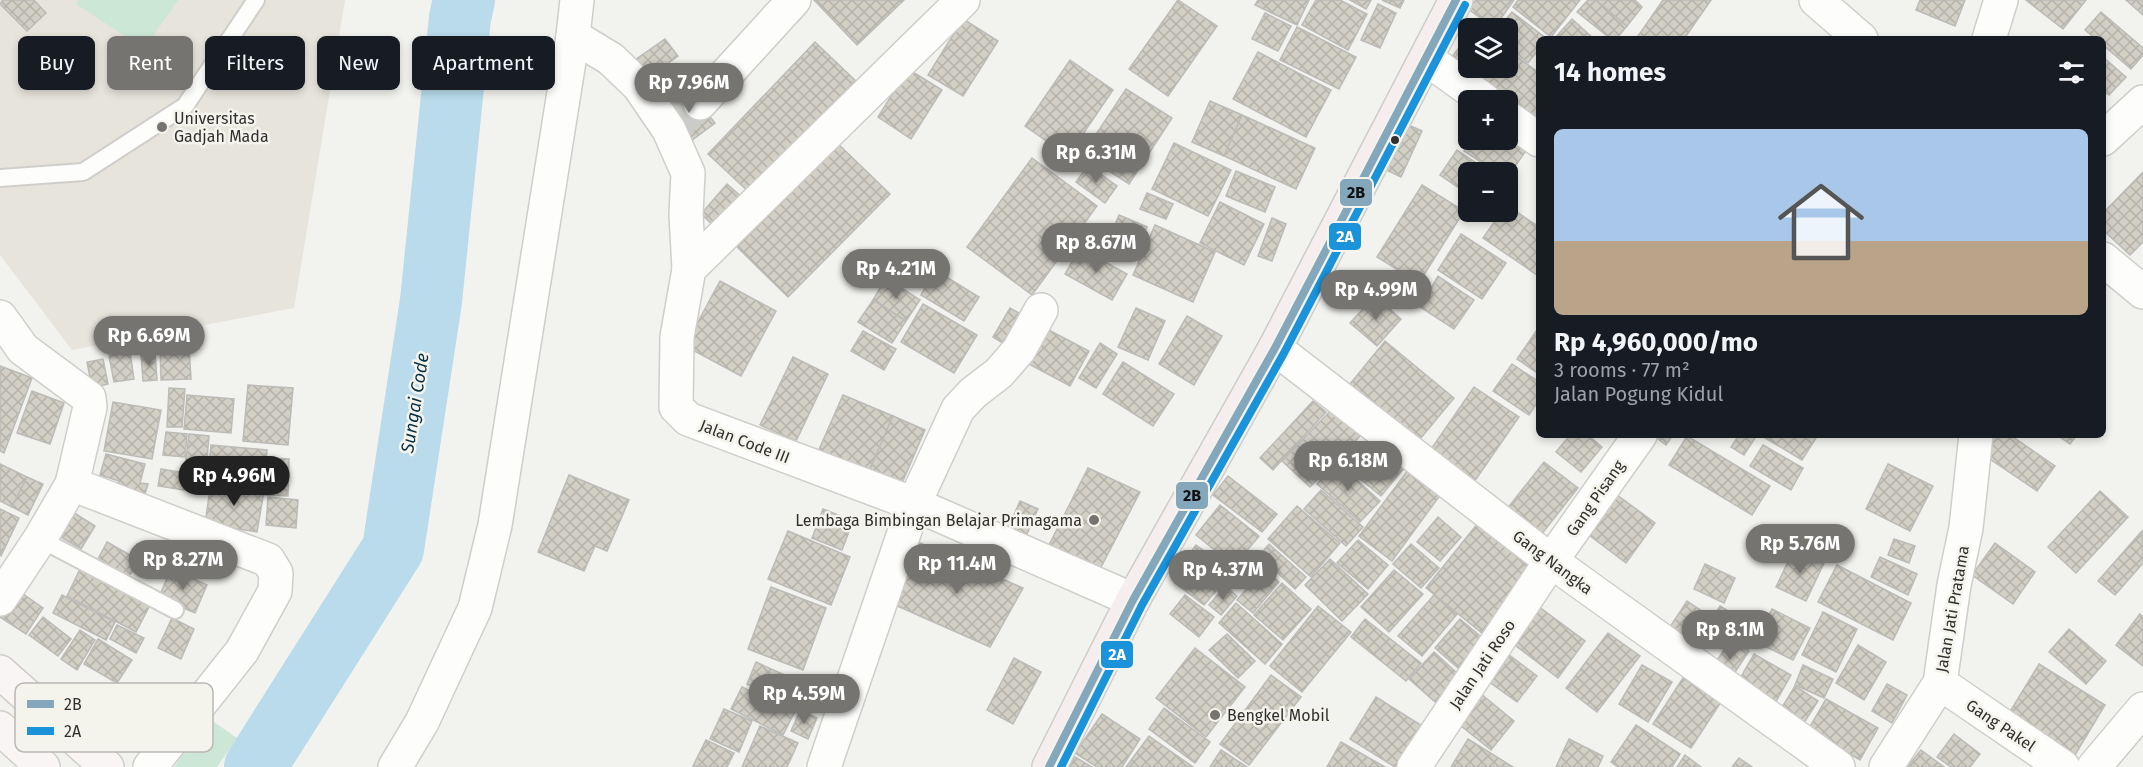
<!DOCTYPE html>
<html lang="en">
<head>
<meta charset="utf-8">
<style>
	body { margin:0; font-family:"Fira Sans",sans-serif; background:#20242c; color:#f1f3f6; height:100vh; display:flex; flex-direction:column; font-size:22px; white-space:nowrap }
	* { box-sizing:border-box; margin:0 }
	p { font-size:20px; color:#9ea1a6 }
	.icon { flex:none; width:33px; height:33px; fill:none; stroke:currentColor; stroke-width:2; stroke-linecap:round; stroke-linejoin:round }
	.map { position:relative; flex:1; overflow:hidden }
	.drawer { position:absolute; left:1536px; top:36px; width:570px; height:402px; display:flex; flex-direction:column; background:#171b24; border-radius:9px; box-shadow:0 3px 9px #0003 }
	.drawer>* { flex:none }
	.hud { position:absolute; left:18px; top:36px; width:570px; height:54px; display:flex; gap:12px }
	.controls { position:absolute; left:1458px; top:18px; display:grid; gap:12px }
	.controls a { display:grid; place-items:center; width:60px; height:60px; border-radius:9px; background:#171b24; box-shadow:0 3px 9px #0003; font-size:30px }
	.price { position:absolute; translate:-50% -51px; padding:0 14px; border-radius:21px; background:#757471; color:#fff; font-size:20px; line-height:39px; filter:drop-shadow(0 2px 3px #0008) }
	.price::after { content:''; position:absolute; left:50%; top:36px; width:18px; height:14px; margin-left:-9px; background:inherit; clip-path:polygon(0 0,100% 0,50% 100%) }
	.price.current { background:#222; color:#fff }
	ul { padding:0; list-style:none }
	li { display:grid; align-content:center; gap:12px; height:318px; padding:0 18px }
	li+li { border-top:2px solid #363941 }
	li span { display:grid; place-items:center; height:186px; border-radius:9px; color:#555 }
	li>.icon { margin-inline-start:auto }
	span .icon { width:108px; height:108px; fill:#fffc; stroke-width:1 }
	li b { font-size:26px }
	h2 { display:flex; justify-content:space-between; align-items:center; height:72px; padding:0 18px; font-size:26px }
	.chip { padding:0 21px; border-radius:9px; background:#171b24; box-shadow:0 3px 9px #0003; font-size:21px; line-height:54px }
	.chip.current { background:#757471; color:#fff }
	.map>svg:first-child { display:block }
</style>
</head>
<body>
<div class="map">
<svg width="2143" height="767" viewBox="0 0 2143 767">
	<defs>
		<pattern id="building-cross-hatch" width="8" height="8" patternUnits="userSpaceOnUse" patternTransform="scale(1.5)"><rect width="8" height="8" fill="#d2cfc5"/><path d="M0 0l8 8M0 8l8-8" fill="none" stroke="#b5b2aa"/></pattern>
	</defs>
	<rect width="100%" height="100%" fill="#f2f2ee"/>
	<path fill="#e7e4dc" d="M0,0H345L294,308L72,350L0,255Z"/>
	<g fill="#cde7d7">
		<path d="M79,0H178L144,49L76,4Z"/>
		<path d="M208,718L237,738L217,767H174Z"/>
	</g>
	<g fill="none" stroke-linecap="round" stroke-linejoin="round">
		<path stroke="#b9dbeb" stroke-width="62" d="M255,767L393,549L431,301L460,18L464,0"/>
	</g>
	<g fill="url(#building-cross-hatch)" stroke="#bbbbb8" stroke-width="1.5">
		<path d="M3,0H34L46,13L27,31L0,4Z"/>
		<path d="M814,0H904L857,45Z"/>
		<path d="M1178,0L1217,26L1168,96L1129,69Z"/>
		<path d="M1258,0H1309L1297,25L1255,5Z"/>
		<path d="M1316,0H1340L1367,14L1348,50L1302,25Z"/>
		<path d="M1350,0H1371L1366,9Z"/>
		<path d="M1382,0H1404L1400,8Z"/>
		<path d="M1476,0H1514L1494,28L1468,9Z"/>
		<path d="M1518,0H1580L1551,37L1513,7Z"/>
		<path d="M1588,0H1596L1627,26L1616,39H1611L1577,12Z"/>
		<path d="M1596,0H1635L1642,7L1627,26Z"/>
		<path d="M1663,0H1711L1684,39H1636Z"/>
		<path d="M1920,0H1965L1955,26L1916,10Z"/>
		<path d="M2026,0H2086L2063,29Z"/>
		<path d="M2126,0H2143V15Z"/>
		<path d="M1378,4L1396,13L1380,48L1361,40Z"/>
		<path d="M1512,12L1547,39H1539V49L1528,63L1508,47V28H1499Z"/>
		<path d="M2101,12L2143,48V55L2131,69L2103,45V39H2096L2085,30Z"/>
		<path d="M1265,13L1291,26L1278,51L1252,39Z"/>
		<path d="M963,19L998,41L963,96L928,75Z"/>
		<path d="M1572,19L1594,39H1554Z"/>
		<path d="M1297,27L1356,57L1339,89L1280,60Z"/>
		<path d="M1468,35V68H1508V50L1539,73V136L1508,113V100H1490L1444,68Z"/>
		<path d="M665,39L678,56L645,80L632,62Z"/>
		<path d="M815,42L859,84L752,195L708,154Z"/>
		<path d="M1258,52L1331,90L1306,137L1233,99Z"/>
		<path d="M2103,57L2126,77L2109,95L2103,91Z"/>
		<path d="M1070,60L1113,90L1068,156L1025,126Z"/>
		<path d="M908,69L942,90L911,139L878,117Z"/>
		<path d="M687,87L715,123L691,141L663,104Z"/>
		<path d="M1126,89L1172,118L1129,184L1083,154Z"/>
		<path d="M1210,101L1242,115L1224,156L1192,142Z"/>
		<path d="M1242,115L1315,148L1296,189L1224,156Z"/>
		<path d="M1406,124L1422,131L1401,177L1386,170Z"/>
		<path d="M1508,136L1527,149L1508,177V172H1496L1464,151L1472,140H1508Z"/>
		<path d="M833,139L890,194L788,297L732,242Z"/>
		<path d="M1174,143L1231,170L1208,216L1152,189Z"/>
		<path d="M1457,150L1490,172H1468V194L1440,175Z"/>
		<path d="M1032,158L1097,206L1032,295L967,247Z"/>
		<path d="M1088,165L1117,186L1105,203L1076,182Z"/>
		<path d="M1236,171L1275,187L1265,212L1226,196Z"/>
		<path d="M2143,172V242L2130,255L2103,230V213Z"/>
		<path d="M727,184L743,198L716,228L701,214Z"/>
		<path d="M1422,185L1464,211L1419,283L1377,257Z"/>
		<path d="M1147,193L1173,204L1166,219L1140,209Z"/>
		<path d="M1220,202L1264,224L1244,265L1200,243Z"/>
		<path d="M1508,206L1539,227L1537,275L1483,238L1501,212H1508Z"/>
		<path d="M1119,215L1147,227L1136,253L1108,242Z"/>
		<path d="M1272,218L1286,224L1272,261L1258,256Z"/>
		<path d="M1155,225L1215,252L1193,302L1133,275Z"/>
		<path d="M1461,234L1506,263L1482,299L1438,270Z"/>
		<path d="M1080,248L1127,274L1112,300L1065,274Z"/>
		<path d="M935,270L979,297L964,321L921,295Z"/>
		<path d="M1438,276L1474,300L1454,329L1420,307Z"/>
		<path d="M886,278L920,300L906,321L873,300Z"/>
		<path d="M720,281L776,311L741,376L685,346Z"/>
		<path d="M1375,296L1401,319L1377,346L1350,323Z"/>
		<path d="M873,300L906,321L892,343L858,322Z"/>
		<path d="M923,304L977,335L954,373L901,342Z"/>
		<path d="M1010,308L1029,319L1012,349L993,337Z"/>
		<path d="M1136,308L1165,321L1148,360L1118,347Z"/>
		<path d="M1187,316L1222,336L1194,385L1159,364Z"/>
		<path d="M1043,327L1089,351L1070,386L1025,362Z"/>
		<path d="M1539,327V374L1517,359Z"/>
		<path d="M863,331L896,349L884,370L851,351Z"/>
		<path d="M1385,341L1454,398L1415,445L1346,389Z"/>
		<path d="M1100,343L1117,354L1096,388L1079,378Z"/>
		<path d="M189,347L191,379L161,380L160,348Z"/>
		<path d="M130,352L134,379L114,382L109,356Z"/>
		<path d="M155,353L157,380L143,381L141,354Z"/>
		<path d="M793,357L828,374L796,441L760,425Z"/>
		<path d="M103,359L108,384L92,388L87,362Z"/>
		<path d="M1123,362L1174,394L1153,426L1103,394Z"/>
		<path d="M1512,364L1539,382V400L1529,415L1493,391Z"/>
		<path d="M0,366L32,378L4,453L0,451Z"/>
		<path d="M248,385L293,388L288,445L243,441Z"/>
		<path d="M1474,387L1519,417L1472,485L1427,455Z"/>
		<path d="M169,388L185,389L182,427H167Z"/>
		<path d="M32,391L64,403L50,444L17,433Z"/>
		<path d="M187,395L234,399L231,433L184,429Z"/>
		<path d="M843,395L893,416L867,476L817,454Z"/>
		<path d="M1313,401L1326,412L1273,470L1260,458Z"/>
		<path d="M113,402L161,410L152,459L104,451Z"/>
		<path d="M1336,405L1364,432L1310,487L1282,461Z"/>
		<path d="M893,416L925,430L899,490L867,476Z"/>
		<path d="M166,432L187,434L185,457L163,455Z"/>
		<path d="M1374,433L1409,462L1381,496L1345,467Z"/>
		<path d="M189,434L209,436L206,471L185,469Z"/>
		<path d="M1570,435H1588L1602,447L1581,472L1556,452Z"/>
		<path d="M1657,435H1673L1666,445L1655,437Z"/>
		<path d="M1739,435H1757L1744,455L1731,447Z"/>
		<path d="M1767,435H1818L1802,460L1765,438Z"/>
		<path d="M1993,435H2010L2055,466L2037,491L1981,453Z"/>
		<path d="M2057,435H2077L2070,444Z"/>
		<path d="M1687,436L1770,486L1752,515L1669,465Z"/>
		<path d="M211,445L267,450L264,483L208,477Z"/>
		<path d="M1763,445L1803,468L1791,490L1750,466Z"/>
		<path d="M106,454L145,464L140,483L148,484L142,504L114,497L119,481L100,475Z"/>
		<path d="M267,458L289,459L288,496L265,495Z"/>
		<path d="M1337,462L1380,501L1360,522L1317,484Z"/>
		<path d="M1544,462L1578,488L1537,540L1503,514Z"/>
		<path d="M0,464L27,477L12,507L0,501Z"/>
		<path d="M1888,464L1933,486L1910,531L1866,509Z"/>
		<path d="M1088,468L1140,492L1099,571L1048,547Z"/>
		<path d="M161,469L193,474L190,491L158,486Z"/>
		<path d="M1408,470L1441,494L1392,561L1359,536Z"/>
		<path d="M569,475L629,500L607,551L595,546L584,571L538,552Z"/>
		<path d="M1228,476L1277,514L1262,532L1213,495Z"/>
		<path d="M27,477L43,484L28,515L12,507Z"/>
		<path d="M211,482L264,491L257,532L205,524Z"/>
		<path d="M1609,489L1655,523L1626,563L1581,529Z"/>
		<path d="M1321,490L1363,527L1346,546L1304,509Z"/>
		<path d="M2100,491L2128,517L2076,573L2048,547Z"/>
		<path d="M268,497L298,500L296,528L266,525Z"/>
		<path d="M1020,501L1038,509L1023,543L1005,535Z"/>
		<path d="M1220,505L1259,536L1234,566L1196,535Z"/>
		<path d="M1297,506L1340,543L1311,577L1268,539Z"/>
		<path d="M0,509L19,518L1,556L0,555Z"/>
		<path d="M68,509L95,526L81,549L54,533Z"/>
		<path d="M823,509L853,521L842,550L812,538Z"/>
		<path d="M1438,517L1461,537L1440,561L1417,542Z"/>
		<path d="M1478,523L1535,570L1483,634L1426,588Z"/>
		<path d="M788,531L850,557L831,605L768,579Z"/>
		<path d="M2142,531L2143,563L2115,595L2098,581Z"/>
		<path d="M1894,539L1915,546L1909,563L1888,555Z"/>
		<path d="M1358,540L1388,565L1368,589L1337,563Z"/>
		<path d="M107,542L139,560L129,577L98,559Z"/>
		<path d="M920,543L1023,588L990,647L893,604Z"/>
		<path d="M1995,543L2035,572L2013,604L1972,575Z"/>
		<path d="M1269,544L1306,577L1295,589L1259,556Z"/>
		<path d="M1411,544L1439,568L1421,588L1393,564Z"/>
		<path d="M1196,545L1234,573L1220,591L1183,563Z"/>
		<path d="M1794,549L1824,563L1806,601L1776,587Z"/>
		<path d="M1880,557L1917,574L1908,595L1871,577Z"/>
		<path d="M1330,559L1368,594L1342,621L1305,585Z"/>
		<path d="M1705,564L1735,578L1724,603L1694,589Z"/>
		<path d="M1837,565L1911,603L1893,640L1818,602Z"/>
		<path d="M81,567L151,603L136,632L67,596Z"/>
		<path d="M171,569L207,585L195,613L159,597Z"/>
		<path d="M1264,569L1279,582L1253,613L1237,600Z"/>
		<path d="M1190,570L1216,591L1204,605L1178,585Z"/>
		<path d="M1394,570L1423,594L1389,632L1361,607Z"/>
		<path d="M1282,583L1311,609L1283,640L1254,615Z"/>
		<path d="M1225,586L1237,596L1221,615L1209,605Z"/>
		<path d="M771,587L826,608L803,670L748,649Z"/>
		<path d="M16,589L43,608L26,634L0,617Z"/>
		<path d="M62,595L115,622L106,640L53,613Z"/>
		<path d="M1185,595L1214,617L1199,637L1170,614Z"/>
		<path d="M1434,595L1457,614L1422,656L1398,636Z"/>
		<path d="M1687,601L1708,615L1687,647L1666,633Z"/>
		<path d="M1236,603L1282,644L1265,664L1219,623Z"/>
		<path d="M1318,606L1351,632L1302,692L1270,666Z"/>
		<path d="M1538,606L1585,641L1558,678L1511,642Z"/>
		<path d="M1720,606L1752,626L1744,640L1711,621Z"/>
		<path d="M1772,609L1810,628L1793,660L1756,642Z"/>
		<path d="M1823,612L1857,629L1836,672L1802,655Z"/>
		<path d="M2140,614L2143,617V666L2116,645Z"/>
		<path d="M43,617L71,639L58,656L29,635Z"/>
		<path d="M172,618L194,629L181,659L158,648Z"/>
		<path d="M1365,619L1421,663L1406,681L1351,637Z"/>
		<path d="M1460,619L1491,645L1466,675L1435,648Z"/>
		<path d="M117,625L144,638L136,653L110,639Z"/>
		<path d="M2069,629L2106,661L2086,684L2049,652Z"/>
		<path d="M80,630L95,640L77,670L61,659Z"/>
		<path d="M1608,633L1640,656L1597,712L1566,688Z"/>
		<path d="M1227,634L1255,661L1238,678L1209,650Z"/>
		<path d="M98,639L132,660L117,683L84,664Z"/>
		<path d="M1731,639L1749,651L1728,683L1710,671Z"/>
		<path d="M1858,645L1886,662L1864,700L1836,683Z"/>
		<path d="M1195,648L1245,687L1206,737L1156,698Z"/>
		<path d="M1434,652L1467,682L1443,709L1409,679Z"/>
		<path d="M1508,654L1537,676L1517,702L1488,681Z"/>
		<path d="M1754,654L1791,675L1774,705L1737,684Z"/>
		<path d="M1014,658L1041,672L1013,724L987,710Z"/>
		<path d="M756,662L807,685L797,707L747,684Z"/>
		<path d="M2039,664L2105,705L2075,755L2008,715Z"/>
		<path d="M1642,665L1672,682L1648,722L1619,704Z"/>
		<path d="M1803,665L1833,679L1824,698L1795,685Z"/>
		<path d="M1271,675L1301,697L1249,765L1220,744Z"/>
		<path d="M1683,678L1721,702L1691,748L1653,724Z"/>
		<path d="M1887,684L1907,695L1892,723L1872,711Z"/>
		<path d="M1795,686L1818,701L1798,732L1776,717Z"/>
		<path d="M742,687L794,713L783,735L731,709Z"/>
		<path d="M1480,693L1514,721L1491,750L1456,722Z"/>
		<path d="M1376,697L1427,729L1404,767H1395L1350,739Z"/>
		<path d="M1826,699L1878,728L1860,760L1808,730Z"/>
		<path d="M1164,708L1210,742L1195,763L1149,729Z"/>
		<path d="M724,709L752,721L739,752L710,739Z"/>
		<path d="M800,711L817,718L808,739L791,731Z"/>
		<path d="M1102,714L1140,739L1122,767H1097L1075,753Z"/>
		<path d="M1636,725L1680,754L1672,767H1618L1611,762Z"/>
		<path d="M760,726L798,743L787,767H742Z"/>
		<path d="M1954,734L1980,754L1970,767H1951L1937,757Z"/>
		<path d="M1149,736L1193,767H1126Z"/>
		<path d="M1468,739L1513,767H1451Z"/>
		<path d="M1569,739L1603,756L1598,767H1556Z"/>
		<path d="M706,740L734,753L727,767L693,766Z"/>
		<path d="M1341,742L1385,767H1327Z"/>
		<path d="M1221,750L1247,767H1210Z"/>
		<path d="M1921,750L1944,767H1907Z"/>
		<path d="M1685,755L1701,767H1677Z"/>
		<path d="M1075,757L1092,767H1069Z"/>
		<path d="M1739,758L1752,767H1732Z"/>
	</g>
	<g fill="none" stroke-linecap="round" stroke-linejoin="round">
		<path stroke="#cbcbc8" stroke-width="33" stroke-dasharray="33 16" stroke-linecap="butt" d="M678,123L700,103"/>
		<g stroke="#cfcecb" stroke-width="20">
			<g id="service">
				<path d="M0,178L83,172L185,106L256,0"/>
				<path d="M40,539L175,610"/>
			</g>
		</g>
		<g stroke="#cfcecb" stroke-width="36">
			<g id="minor">
				<path d="M577,0L573,36L611,59L639,86L669,130L688,173L686,214L689,269"/>
				<path d="M963,0L689,269L677,337L676,407L688,419L914,504L1133,600"/>
				<path d="M1816,0L1861,39"/>
				<path d="M1989,39L2001,0"/>
				<path d="M1427,59L1484,100"/>
				<path d="M700,103L794,0"/>
				<path d="M1508,118L1539,140"/>
				<path d="M2103,139L2143,102"/>
				<path d="M2103,259L2143,292"/>
				<path d="M0,317L23,349L89,398L90,407L72,484L40,539L0,599"/>
				<path d="M1275,348L1551,561L1838,767"/>
				<path d="M72,484L268,560L276,573L275,591L242,651L150,767"/>
				<path d="M1940,683L2063,767"/>
				<path d="M395,767L422,722L475,608L495,525L573,36"/>
				<path d="M824,767L914,504L958,409L973,393L999,373L1019,350L1041,310"/>
				<path d="M1414,767L1551,561L1640,435"/>
				<path d="M1886,767L1940,683L1954,585L1966,528L1976,435"/>
				<path d="M2094,767L2143,709"/>
			</g>
		</g>
		<g stroke="#cfcecb" stroke-width="36">
			<g id="secondary">
				<path d="M0,672L107,767"/>
				<path d="M0,728L43,767"/>
			</g>
		</g>
		<g stroke="#cdcdcb" stroke-width="36">
			<path id="primary" d="M1049,767L1133,600L1275,348L1456,0"/>
		</g>
		<use href="#service" stroke="#fdfdfc" stroke-width="16"/>
		<use href="#minor" stroke="#fdfdfc" stroke-width="33"/>
		<use href="#secondary" stroke="#f9f5f5" stroke-width="33"/>
		<use href="#primary" stroke="#f5edee" stroke-width="33"/>
		<g stroke="#f4f3ec" stroke-width="12">
			<path id="bus-1" d="M1049,767L1133,600L1275,348L1456,0"/>
		</g>
		<g stroke="#f4f3ec" stroke-width="12">
			<path id="bus-2" d="M1061,767L1142,605L1284,353L1465,5"/>
		</g>
		<use href="#bus-1" stroke="#85a7bc" stroke-width="8"/>
		<use href="#bus-2" stroke="#1a93db" stroke-width="8"/>
	</g>
	<g fill="#757471" stroke="#f4f3ec" stroke-width="2">
		<circle cx="162" cy="127" r="6"/>
		<circle cx="1094" cy="520" r="6"/>
		<circle cx="1215" cy="715" r="6"/>
	</g>
	<circle fill="#31302e" stroke="#f4f3ec" stroke-width="2" cx="1395" cy="140" r="5"/>
	<g text-anchor="middle" stroke-width="5" stroke-linejoin="round" paint-order="stroke">
		<g font-size="16" fill="#31302e" stroke="#f4f3ec" text-anchor="start">
			<text x="174" y="124">Universitas<tspan x="174" dy="18">Gadjah Mada</tspan></text>
			<text x="1082" y="526" text-anchor="end">Lembaga Bimbingan Belajar Primagama</text>
			<text x="1227" y="721">Bengkel Mobil</text>
		</g>
		<g font-size="16" fill="#31302e" stroke="#f4f3ec">
			<text transform="translate(745 441) rotate(21)" y="6">Jalan Code III</text>
			<text transform="translate(1595 498) rotate(-55)" y="6">Gang Pisang</text>
			<text transform="translate(1553 562) rotate(37)" y="6">Gang Nangka</text>
			<text transform="translate(1952 609) rotate(-80)" y="6">Jalan Jati Pratama</text>
			<text transform="translate(1482 664) rotate(-56)" y="6">Jalan Jati Roso</text>
			<text transform="translate(2001 725) rotate(34)" y="6">Gang Pakel</text>
		</g>
		<g font-size="18" font-style="italic" fill="#053143" stroke="#f4f3ec">
			<text transform="translate(415 403) rotate(-81)" y="6">Sungai Code</text>
		</g>
	</g>
	<rect x="15" y="683" width="198" height="69" rx="9" fill="#f4f3ec" stroke="#bab8b3" stroke-width="1.5"/>
	<rect x="27" y="700" width="27" height="8" fill="#85a7bc"/>
	<rect x="27" y="727" width="27" height="8" fill="#1a93db"/>
	<g font-size="16" fill="#31302e">
		<text x="64" y="710">2B</text>
		<text x="64" y="737">2A</text>
	</g>
	<g stroke="#f4f3ec" stroke-width="2">
		<rect x="1339" y="178" width="34" height="29" rx="6" fill="#85a7bc"/>
		<rect x="1328" y="222" width="34" height="29" rx="6" fill="#1a93db"/>
		<rect x="1175" y="481" width="34" height="29" rx="6" fill="#85a7bc"/>
		<rect x="1100" y="640" width="34" height="29" rx="6" fill="#1a93db"/>
	</g>
	<g font-size="16" text-anchor="middle" font-weight="bold" fill="#fff">
		<text x="1345" y="242">2A</text>
		<text x="1117" y="660">2A</text>
	</g>
	<g font-size="16" text-anchor="middle" font-weight="bold" fill="#111">
		<text x="1356" y="198">2B</text>
		<text x="1192" y="501">2B</text>
	</g>
</svg>
<div class="controls">
<a><svg class="icon" aria-label="layers" viewBox="0 0 24 24"><path d="M12 4l9 5-9 5-9-5zM3 14l9 5 9-5"/></svg></a>
<a>+</a>
<a>−</a>
</div>
<b class="price" style="left:689px;top:114px">Rp 7.96M</b>
<b class="price" style="left:1096px;top:184px">Rp 6.31M</b>
<b class="price" style="left:1096px;top:274px">Rp 8.67M</b>
<b class="price" style="left:896px;top:300px">Rp 4.21M</b>
<b class="price" style="left:1376px;top:321px">Rp 4.99M</b>
<b class="price" style="left:149px;top:367px">Rp 6.69M</b>
<b class="price" style="left:1348px;top:492px">Rp 6.18M</b>
<b class="price current" style="left:234px;top:507px">Rp 4.96M</b>
<b class="price" style="left:1800px;top:575px">Rp 5.76M</b>
<b class="price" style="left:183px;top:591px">Rp 8.27M</b>
<b class="price" style="left:957px;top:595px">Rp 11.4M</b>
<b class="price" style="left:1223px;top:601px">Rp 4.37M</b>
<b class="price" style="left:1730px;top:661px">Rp 8.1M</b>
<b class="price" style="left:804px;top:725px">Rp 4.59M</b>
<div class="hud">
<a class="chip">Buy</a>
<a class="chip current">Rent</a>
<a class="chip">Filters</a>
<a class="chip">New</a>
<a class="chip">Apartment</a>
</div>
<section class="drawer">
<h2>14 homes<svg class="icon" aria-label="filters" viewBox="0 0 24 24"><path d="M4 7h16M4 17h16"/><circle cx="9" cy="7" r="2"/><circle cx="15" cy="17" r="2"/></svg></h2>
<ul>
<li><span style="background:linear-gradient(#a9c7e8 60%,#b9a48a 0)"><svg class="icon" aria-label="home" viewBox="0 0 24 24"><path d="M3 11l9-7 9 7M6 9v11h12V9"/></svg></span><div><b>Rp 4,960,000/mo</b><p>3 rooms · 77 m²</p><p>Jalan Pogung Kidul</p></div></li>
</ul>
</section>
</div>
</body>
</html>
